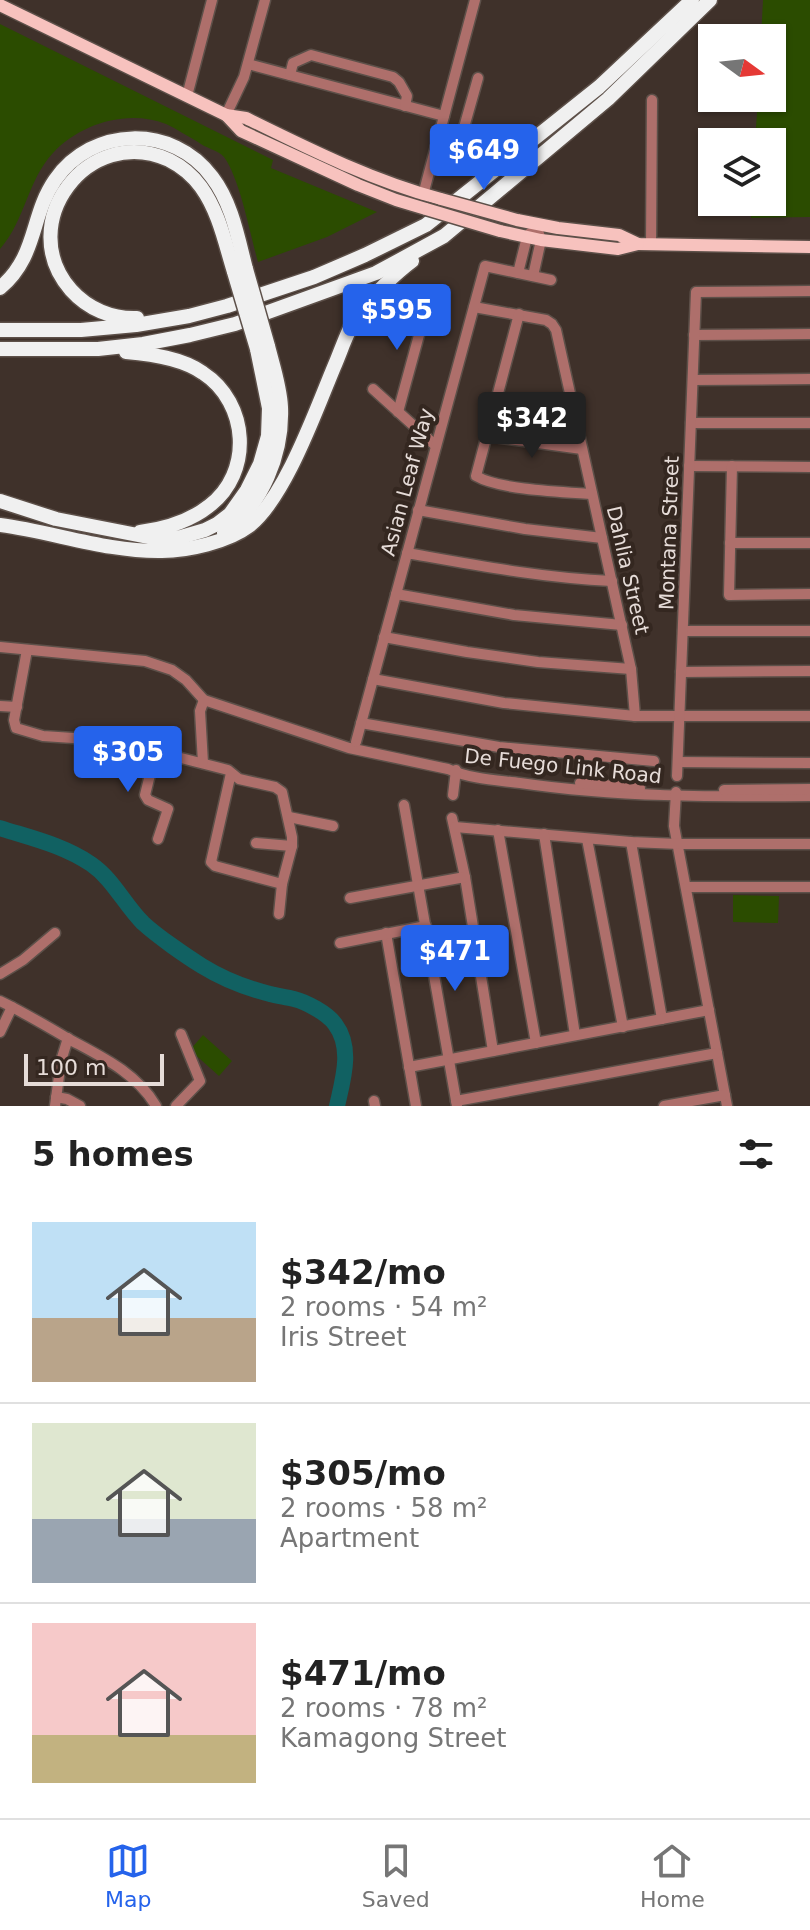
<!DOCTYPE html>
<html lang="en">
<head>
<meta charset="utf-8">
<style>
	body { margin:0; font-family:"DejaVu Sans",sans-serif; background:#f6f6f6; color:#222; height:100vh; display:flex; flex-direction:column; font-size:30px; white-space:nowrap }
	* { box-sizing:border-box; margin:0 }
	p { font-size:26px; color:#767676 }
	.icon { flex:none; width:44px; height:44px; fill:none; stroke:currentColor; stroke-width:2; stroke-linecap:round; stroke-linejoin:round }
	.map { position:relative; height:1106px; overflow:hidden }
	.details { display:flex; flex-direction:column; background:#fff; flex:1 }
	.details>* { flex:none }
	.needle { width:52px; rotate:105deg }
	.fabs { position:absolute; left:698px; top:24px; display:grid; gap:16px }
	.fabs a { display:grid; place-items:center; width:88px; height:88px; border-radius:0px; background:#fff; box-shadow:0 2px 6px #0004; font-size:40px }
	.scale { position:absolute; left:24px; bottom:20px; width:140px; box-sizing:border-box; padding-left:8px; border:4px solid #e6dcd8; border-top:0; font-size:22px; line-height:28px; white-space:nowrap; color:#e6dcd8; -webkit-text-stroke:6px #342720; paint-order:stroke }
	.price { position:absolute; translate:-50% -68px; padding:0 18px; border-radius:8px; background:#2563eb; color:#fff; font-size:26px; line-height:52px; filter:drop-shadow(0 2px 4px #0008) }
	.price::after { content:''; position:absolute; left:50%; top:48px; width:24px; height:18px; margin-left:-12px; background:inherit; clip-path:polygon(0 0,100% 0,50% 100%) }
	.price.active { background:#222; color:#fff }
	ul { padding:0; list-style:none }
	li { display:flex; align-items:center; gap:24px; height:200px; padding:0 32px }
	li+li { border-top:2px solid #e0e0e0 }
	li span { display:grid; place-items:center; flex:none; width:224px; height:160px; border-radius:0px; color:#555 }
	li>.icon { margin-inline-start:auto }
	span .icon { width:96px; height:96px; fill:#fffc; stroke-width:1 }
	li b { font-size:34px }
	h2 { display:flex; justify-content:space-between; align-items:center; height:96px; padding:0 32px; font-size:34px }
	.menu { display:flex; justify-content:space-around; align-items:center; height:112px; border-top:2px solid #e0e0e0; background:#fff; font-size:22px; color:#767676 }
	.menu a { display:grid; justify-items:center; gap:4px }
	.menu .active { color:#2563eb }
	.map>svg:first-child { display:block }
</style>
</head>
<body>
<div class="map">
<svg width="810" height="1106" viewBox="0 0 810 1106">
	<rect width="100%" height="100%" fill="#3f312a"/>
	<g fill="#2b4c00">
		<path d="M763,0H810V217L751,218L752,202H772V142H755L758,98H772V38H761Z"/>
		<path d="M0,24L273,160L271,168L377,212L327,237L258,262C250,234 240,179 224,157C218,150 205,148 198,142C187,136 177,129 166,124C127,109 80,124 53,153C27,181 26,219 0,249Z"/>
		<path d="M511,403L548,414L542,435L505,425Z"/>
		<path d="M733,895L779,896L778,923L733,922Z"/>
		<path d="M203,1035L232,1061L219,1076L190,1050Z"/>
	</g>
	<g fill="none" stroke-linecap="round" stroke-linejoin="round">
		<path stroke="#116162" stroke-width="16" d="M0,828C31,838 63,845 91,864C113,879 124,904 143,923C157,936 186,956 202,966C223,979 246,988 270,994C277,996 286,997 294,999C306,1002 327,1013 335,1024C353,1048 343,1079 337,1106"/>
		<g stroke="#5d5049" stroke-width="13">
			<g id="minor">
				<path d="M248,64L444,116"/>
				<path d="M290,75L293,63L311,55L393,77L399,82L407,96L405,106"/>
				<path d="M187,96L212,0"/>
				<path d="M226,115L244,77L265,0"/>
				<path d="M436,146L454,139L463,131L478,78"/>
				<path d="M423,195L475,0"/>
				<path d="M651,245L652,100"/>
				<path d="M518,273L527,237L530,233"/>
				<path d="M533,276L541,240L536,225"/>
				<path d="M474,307L546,320L552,324L556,330L631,669L635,716"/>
				<path d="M519,314L476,476C500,490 562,492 592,494"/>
				<path d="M694,335L810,334"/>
				<path d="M693,380L810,379"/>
				<path d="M373,389L436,446"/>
				<path d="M398,412L428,302"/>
				<path d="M691,423H810"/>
				<path d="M487,436L582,449"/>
				<path d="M689,466L810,467"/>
				<path d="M732,466L729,595L810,594"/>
				<path d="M418,510L525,529L602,538"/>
				<path d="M730,543H810"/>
				<path d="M407,553C475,565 542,578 612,581"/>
				<path d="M396,594L514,615L622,625"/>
				<path d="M683,631H810"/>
				<path d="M384,637L467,652L538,662L631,669"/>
				<path d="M0,647L145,661L172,670L186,680L204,700L349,748L448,769C470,779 496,780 520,783C616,797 713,797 810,796"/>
				<path d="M27,650L14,720L16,728L43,736L133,742L181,758L228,770L239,779L275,787L282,792L292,837V846L282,884L215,866L211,862L231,773"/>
				<path d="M681,672L810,671"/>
				<path d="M373,679L504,703L635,716H810"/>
				<path d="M0,706L17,707"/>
				<path d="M361,723L499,747L654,761"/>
				<path d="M356,742L485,266L551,280"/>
				<path d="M156,750L145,795L148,800L168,809L158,839"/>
				<path d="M678,762L810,763"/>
				<path d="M203,763L200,711L204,700"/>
				<path d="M95,764L103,741"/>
				<path d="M677,776L696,292L810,291"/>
				<path d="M580,783L640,788"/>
				<path d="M724,790L810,789"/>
				<path d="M676,792L674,826L727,1106"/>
				<path d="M453,795L456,770"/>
				<path d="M404,805L457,1106"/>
				<path d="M289,817L333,826"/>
				<path d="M452,818L465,877L493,1051"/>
				<path d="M455,827L631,842L679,844H810"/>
				<path d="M498,830L536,1043"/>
				<path d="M544,834L575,1035"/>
				<path d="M587,839L623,1027"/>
				<path d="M631,842L662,1019"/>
				<path d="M256,843L292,846"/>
				<path d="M686,887H810"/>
				<path d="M350,898L465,877"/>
				<path d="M279,914L282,884"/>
				<path d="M386,933L416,1106"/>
				<path d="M340,943L426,926"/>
				<path d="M0,974L23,960L55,933"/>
				<path d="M0,1001C23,1012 45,1025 67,1038C100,1056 136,1072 156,1106"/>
				<path d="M0,1032L12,1007"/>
				<path d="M409,1067L709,1010"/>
				<path d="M56,1097L67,1099L80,1106"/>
				<path d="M374,1101L375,1106"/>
				<path d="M456,1101L717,1053"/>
				<path d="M55,1106L61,1061L68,1038"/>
				<path d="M176,1106L200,1081L181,1034"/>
				<path d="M664,1106L725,1095"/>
			</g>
		</g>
		<g stroke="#5d5049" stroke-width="15">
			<g id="major">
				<path d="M0,5L226,115L246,118C309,149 373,181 441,199"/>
				<path d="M226,115L241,131L358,185L396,200L426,209"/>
				<path d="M517,220L558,228L619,235L638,244L810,247"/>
				<path d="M500,231L541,240L618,249L638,244"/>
			</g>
		</g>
		<g stroke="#5d5049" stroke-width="17">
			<g id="highway">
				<path d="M0,288C38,256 30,216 55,180C92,126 173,124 212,177C232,203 238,238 246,269"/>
				<path d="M137,318C112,319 88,309 71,290C13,224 88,123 169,160C181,166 193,176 201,187C219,212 225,243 234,272"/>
				<path d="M0,330H81L136,325L189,316L227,306L314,277L365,255L426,225L599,87L692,0"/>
				<path d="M0,349H98L143,344L190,335L235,324L376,273L444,236L608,99L710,0"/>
				<path d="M126,352C151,354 182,358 203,373C249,403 253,473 209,506C190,521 163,529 140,532"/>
				<path d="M0,501L56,519L153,538L181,537L205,530L217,524L230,514L247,490L260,464L268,436L269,408L257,349"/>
				<path d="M0,525C54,532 107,552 162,551C187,551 228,542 249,526C285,498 316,410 334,367C342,349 348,327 360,312C372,296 396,273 412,261"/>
				<path d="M224,533C262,505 283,454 281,407C280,386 273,366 268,346"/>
			</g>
		</g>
		<use href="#minor" stroke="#ae6f6b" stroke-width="10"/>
		<use href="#major" stroke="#f7c2be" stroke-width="12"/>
		<use href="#highway" stroke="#f0f0f0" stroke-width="14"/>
		<g stroke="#5d5049" stroke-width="15" stroke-linecap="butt">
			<g id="major-bridge">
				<path d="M441,199L517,220"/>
				<path d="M426,209L500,231"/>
			</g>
		</g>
		<g stroke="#5d5049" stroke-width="17" stroke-linecap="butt">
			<g id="highway-bridge">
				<path d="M246,269L268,346"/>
				<path d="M234,272L257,349"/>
			</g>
		</g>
		<use href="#major-bridge" stroke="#f7c2be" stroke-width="12"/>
		<use href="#highway-bridge" stroke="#f0f0f0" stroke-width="14"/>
	</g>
	<g text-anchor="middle" stroke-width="8" stroke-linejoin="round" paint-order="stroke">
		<g font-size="20" fill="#e6dcd8" stroke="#342720">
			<text transform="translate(407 482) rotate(-75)" y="7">Asian Leaf Way</text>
			<text transform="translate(669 533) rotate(-88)" y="7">Montana Street</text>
			<text transform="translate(628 570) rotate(77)" y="7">Dahlia Street</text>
			<text transform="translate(563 766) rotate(6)" y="7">De Fuego Link Road</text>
		</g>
	</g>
</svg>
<div class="fabs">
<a><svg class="needle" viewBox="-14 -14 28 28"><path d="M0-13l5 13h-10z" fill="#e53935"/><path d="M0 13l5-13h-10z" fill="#767676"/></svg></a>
<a><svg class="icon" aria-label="layers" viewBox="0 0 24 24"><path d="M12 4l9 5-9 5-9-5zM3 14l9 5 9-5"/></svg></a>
</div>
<div class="scale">100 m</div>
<b class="price" style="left:484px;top:192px">$649</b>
<b class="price" style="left:397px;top:352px">$595</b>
<b class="price active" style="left:532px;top:460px">$342</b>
<b class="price" style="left:128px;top:794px">$305</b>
<b class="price" style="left:455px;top:993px">$471</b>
</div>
<section class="details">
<h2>5 homes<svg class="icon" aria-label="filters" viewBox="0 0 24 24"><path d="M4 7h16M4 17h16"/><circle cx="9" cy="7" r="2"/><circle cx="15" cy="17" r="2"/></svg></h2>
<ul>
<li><span style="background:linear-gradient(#bfe0f5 60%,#b9a48a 0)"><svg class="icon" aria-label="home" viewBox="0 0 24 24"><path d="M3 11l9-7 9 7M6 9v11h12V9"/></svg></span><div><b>$342/mo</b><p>2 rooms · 54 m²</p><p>Iris Street</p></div></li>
<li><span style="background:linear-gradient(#dfe7d0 60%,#9aa5b1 0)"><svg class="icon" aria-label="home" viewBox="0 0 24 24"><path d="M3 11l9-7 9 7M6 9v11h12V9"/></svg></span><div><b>$305/mo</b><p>2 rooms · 58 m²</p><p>Apartment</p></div></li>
<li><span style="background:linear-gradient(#f6c9c9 70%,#c2b280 0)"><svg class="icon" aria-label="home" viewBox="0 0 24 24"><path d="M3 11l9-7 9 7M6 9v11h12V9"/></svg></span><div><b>$471/mo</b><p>2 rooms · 78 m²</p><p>Kamagong Street</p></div></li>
</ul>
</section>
<nav class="menu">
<a class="active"><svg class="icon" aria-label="map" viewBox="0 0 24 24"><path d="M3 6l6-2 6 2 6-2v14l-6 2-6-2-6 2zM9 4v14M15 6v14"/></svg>Map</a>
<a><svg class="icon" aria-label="saved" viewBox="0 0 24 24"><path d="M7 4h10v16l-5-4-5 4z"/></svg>Saved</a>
<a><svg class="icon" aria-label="home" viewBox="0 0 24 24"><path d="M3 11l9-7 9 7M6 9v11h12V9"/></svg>Home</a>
</nav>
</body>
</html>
